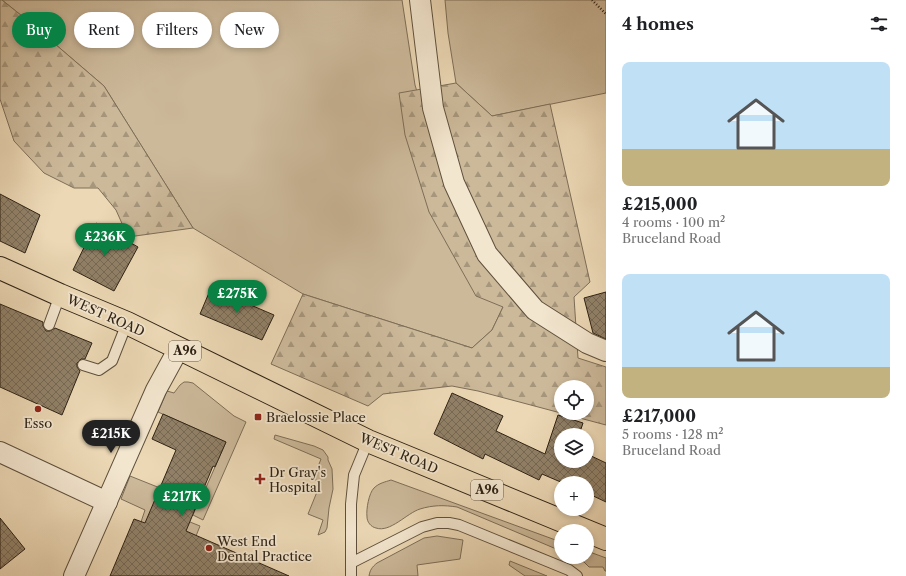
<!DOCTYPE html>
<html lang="en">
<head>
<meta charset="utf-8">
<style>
	body { margin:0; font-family:"Libre Caslon Text",serif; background:#f2f2f2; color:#202124; height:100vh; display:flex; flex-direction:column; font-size:15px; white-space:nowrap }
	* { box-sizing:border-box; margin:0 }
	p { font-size:13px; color:#757577 }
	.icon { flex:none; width:22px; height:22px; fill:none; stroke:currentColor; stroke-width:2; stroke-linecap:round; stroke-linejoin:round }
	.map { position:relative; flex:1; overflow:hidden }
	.drawer { display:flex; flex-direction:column; background:#fff; width:300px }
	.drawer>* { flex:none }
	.banner { position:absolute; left:12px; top:12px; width:380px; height:36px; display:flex; gap:8px }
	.buttons { position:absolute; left:554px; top:380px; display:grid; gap:8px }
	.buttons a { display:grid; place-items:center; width:40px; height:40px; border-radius:50%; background:#fff; box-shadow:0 2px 6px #0003; font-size:20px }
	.price { position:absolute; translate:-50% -34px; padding:0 9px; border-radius:14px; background:#0b8043; color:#fff; font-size:13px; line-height:26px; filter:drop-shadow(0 1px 2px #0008) }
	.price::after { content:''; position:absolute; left:50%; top:24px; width:12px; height:9px; margin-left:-6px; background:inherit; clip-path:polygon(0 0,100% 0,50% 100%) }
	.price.active { background:#222; color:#fff }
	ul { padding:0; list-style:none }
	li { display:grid; align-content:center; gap:8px; height:212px; padding:0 16px }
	li span { display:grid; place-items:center; height:124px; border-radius:8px; color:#555 }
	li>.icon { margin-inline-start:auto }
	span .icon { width:72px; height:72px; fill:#fffc; stroke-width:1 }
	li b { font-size:17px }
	h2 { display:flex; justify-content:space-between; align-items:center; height:48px; padding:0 16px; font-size:17px }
	.chip { padding:0 14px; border-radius:18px; background:#fff; box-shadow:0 2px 6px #0003; font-size:14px; line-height:36px }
	.chip.active { background:#0b8043; color:#fff }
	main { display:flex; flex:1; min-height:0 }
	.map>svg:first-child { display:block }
</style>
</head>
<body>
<main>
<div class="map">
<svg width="606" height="576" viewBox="0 0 606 576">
	<defs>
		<pattern id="forest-firs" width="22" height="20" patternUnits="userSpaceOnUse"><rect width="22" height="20" fill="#ccb99a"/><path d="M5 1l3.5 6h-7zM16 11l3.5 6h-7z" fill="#a6967c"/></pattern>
		<pattern id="building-cross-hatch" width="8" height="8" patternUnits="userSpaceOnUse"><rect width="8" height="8" fill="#918168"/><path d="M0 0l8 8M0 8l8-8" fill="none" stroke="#776954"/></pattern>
	</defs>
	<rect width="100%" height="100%" fill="#ecd8b5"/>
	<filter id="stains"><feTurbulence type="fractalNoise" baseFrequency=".005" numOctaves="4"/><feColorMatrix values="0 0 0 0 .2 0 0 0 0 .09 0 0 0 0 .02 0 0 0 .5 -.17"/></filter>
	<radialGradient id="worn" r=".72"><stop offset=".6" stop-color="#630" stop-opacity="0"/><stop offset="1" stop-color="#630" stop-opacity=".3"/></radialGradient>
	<g fill="#ccb99a" stroke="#7d6e57">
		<path d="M2,0H402L415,85L453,211L503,307L492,330L472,348L303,294L193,228L104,86L27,20Z"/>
		<path d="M445,0H606V93L492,116L456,83L448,33Z"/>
		<path d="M184,382H188L193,383L234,416L246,422L203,520L193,515L202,492H204L226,442L158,412L167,391L174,393L180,385Z"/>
		<path d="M275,435L314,446L323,450L328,457V460L332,469L333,489L329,508L327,528L325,532L318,535L323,520L308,514L321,482L313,479L321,459L274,439Z"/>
		<path d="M130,476L160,488L180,518L200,526L196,536L191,558L141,522L145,510L121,499Z"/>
		<path d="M391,480L561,542V551L457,507C444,505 433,505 420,509C407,513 390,533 376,528C371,527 367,522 367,517C366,509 369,493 374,488C379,483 385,482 391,480Z"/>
		<path d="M437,536L463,540L460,559L417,565L418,576H369C370,570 372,567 377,563L424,538Z"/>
		<path d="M587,551L606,558V571H605L603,567H589L584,562L574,557H587Z"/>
		<path d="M510,561L547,576H525L509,565Z"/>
	</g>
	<g fill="url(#forest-firs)" stroke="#7d6e57" fill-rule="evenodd">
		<path d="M0,0H2L27,20L104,86L193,228L128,237L116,210L98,188H74L44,173L14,141L0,99Z"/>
		<path d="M456,83L492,116L550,104L590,282L574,297L578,358L606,367V425L478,391L452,386L383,394L368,406L271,364L303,294L472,348L492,330L503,307L476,296L429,212L405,135L399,93ZM561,387H587V413H561Z"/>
	</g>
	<g fill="url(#building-cross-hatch)" stroke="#2e2214">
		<path d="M0,194L40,215L25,253L0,241Z"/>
		<path d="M96,223L138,247L114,291L73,270Z"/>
		<path d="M211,288L274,315L262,340L200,314Z"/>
		<path d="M606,292V339L593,333L584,298Z"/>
		<path d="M0,304L43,322V326L46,331H50L55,328L92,343L85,359H81L77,363V367L80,371L62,415L0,387Z"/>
		<path d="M452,393L503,416L496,431L545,454L558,415L583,423L579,435H561V461H587V454L606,463V502L587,493V483H563L542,474L539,480L485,454L483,459L434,434Z"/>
		<path d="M163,414L226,442L215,467L213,466L186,531L289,576H110L134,519L145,523L176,450L152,439Z"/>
		<path d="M0,518L25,549L0,569Z"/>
	</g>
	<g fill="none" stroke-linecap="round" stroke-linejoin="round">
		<g stroke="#5e503c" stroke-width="12">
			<g id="service">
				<path d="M49,325L60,295"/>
				<path d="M83,365L99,370L112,361L127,323"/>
				<path d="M351,563L422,527L437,523H449L459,525L569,570L577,576"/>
				<path d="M351,576V504L354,475L368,441"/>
			</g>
		</g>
		<g stroke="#5e503c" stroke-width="22">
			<g id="minor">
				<path d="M420,0L433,108L454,183L487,254L535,310L587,343L606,351"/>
				<path d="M0,452L107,502"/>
				<path d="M74,576L156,390L179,348"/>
			</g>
		</g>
		<g stroke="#2e2214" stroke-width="24">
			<path id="trunk" d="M0,268L60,295L127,323L368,441L606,539"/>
		</g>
		<path stroke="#2e2214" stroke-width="2.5" stroke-dasharray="1 2" stroke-linecap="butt" d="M592,0L606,14"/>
		<use href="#service" stroke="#f3e6cf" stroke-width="10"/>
		<use href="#minor" stroke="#f3e6cf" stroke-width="20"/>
		<use href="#trunk" stroke="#ecd8b5" stroke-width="22"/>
	</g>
	<g fill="#8f2418" stroke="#f3e6cf" stroke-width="1.5">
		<circle cx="38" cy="409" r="4"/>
		<rect x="254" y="413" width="8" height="8" rx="2"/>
		<path d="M258 473h4v4h4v4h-4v4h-4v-4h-4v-4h4z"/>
		<circle cx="209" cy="548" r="4"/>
	</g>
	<g text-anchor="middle" stroke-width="3.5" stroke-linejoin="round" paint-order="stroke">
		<g fill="#f3e6cf" stroke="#695d4c" stroke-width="1">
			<rect x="169" y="341" width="32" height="20" rx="3"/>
			<rect x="471" y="480" width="32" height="20" rx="3"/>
		</g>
		<g font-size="12" font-weight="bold" fill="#2e2214">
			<text x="185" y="355">A96</text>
			<text x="487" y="494">A96</text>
		</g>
		<g font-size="13" fill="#2e2214" stroke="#f3e6cf">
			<text transform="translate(106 315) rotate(24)" y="5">WEST ROAD</text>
			<text transform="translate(399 453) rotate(23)" y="5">WEST ROAD</text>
		</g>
		<g font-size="13" fill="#2e2214" stroke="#f3e6cf" text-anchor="start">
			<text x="266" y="422">Braelossie Place</text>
			<text x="38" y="428" text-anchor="middle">Esso</text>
			<text x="269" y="477">Dr Gray's<tspan x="269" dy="15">Hospital</tspan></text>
			<text x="217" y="546">West End<tspan x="217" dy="15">Dental Practice</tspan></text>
		</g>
	</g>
	<rect width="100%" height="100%" filter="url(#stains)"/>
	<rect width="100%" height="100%" fill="url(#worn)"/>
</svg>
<div class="buttons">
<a><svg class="icon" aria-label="locate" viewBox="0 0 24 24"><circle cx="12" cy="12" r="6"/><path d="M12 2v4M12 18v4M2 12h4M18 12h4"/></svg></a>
<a><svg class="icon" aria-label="layers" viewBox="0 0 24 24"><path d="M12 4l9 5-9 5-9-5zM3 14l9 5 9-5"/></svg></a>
<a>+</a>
<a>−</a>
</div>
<b class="price" style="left:105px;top:257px">£236K</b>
<b class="price" style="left:237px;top:314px">£275K</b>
<b class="price active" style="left:111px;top:454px">£215K</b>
<b class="price" style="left:182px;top:517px">£217K</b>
<div class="banner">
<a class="chip active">Buy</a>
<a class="chip">Rent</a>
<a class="chip">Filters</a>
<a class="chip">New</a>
</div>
</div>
<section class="drawer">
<h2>4 homes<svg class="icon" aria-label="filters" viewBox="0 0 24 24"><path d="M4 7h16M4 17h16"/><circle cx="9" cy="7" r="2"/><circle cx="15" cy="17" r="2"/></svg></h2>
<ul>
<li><span style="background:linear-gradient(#bfe0f5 70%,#c2b280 0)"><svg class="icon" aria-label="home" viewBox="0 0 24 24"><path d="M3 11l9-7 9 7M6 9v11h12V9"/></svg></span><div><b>£215,000</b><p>4 rooms · 100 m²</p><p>Bruceland Road</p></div></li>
<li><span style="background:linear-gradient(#bfe0f5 75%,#c2b280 0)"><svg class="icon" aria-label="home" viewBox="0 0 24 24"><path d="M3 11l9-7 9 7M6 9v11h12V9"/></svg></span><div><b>£217,000</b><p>5 rooms · 128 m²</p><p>Bruceland Road</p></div></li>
</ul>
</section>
</main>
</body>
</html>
